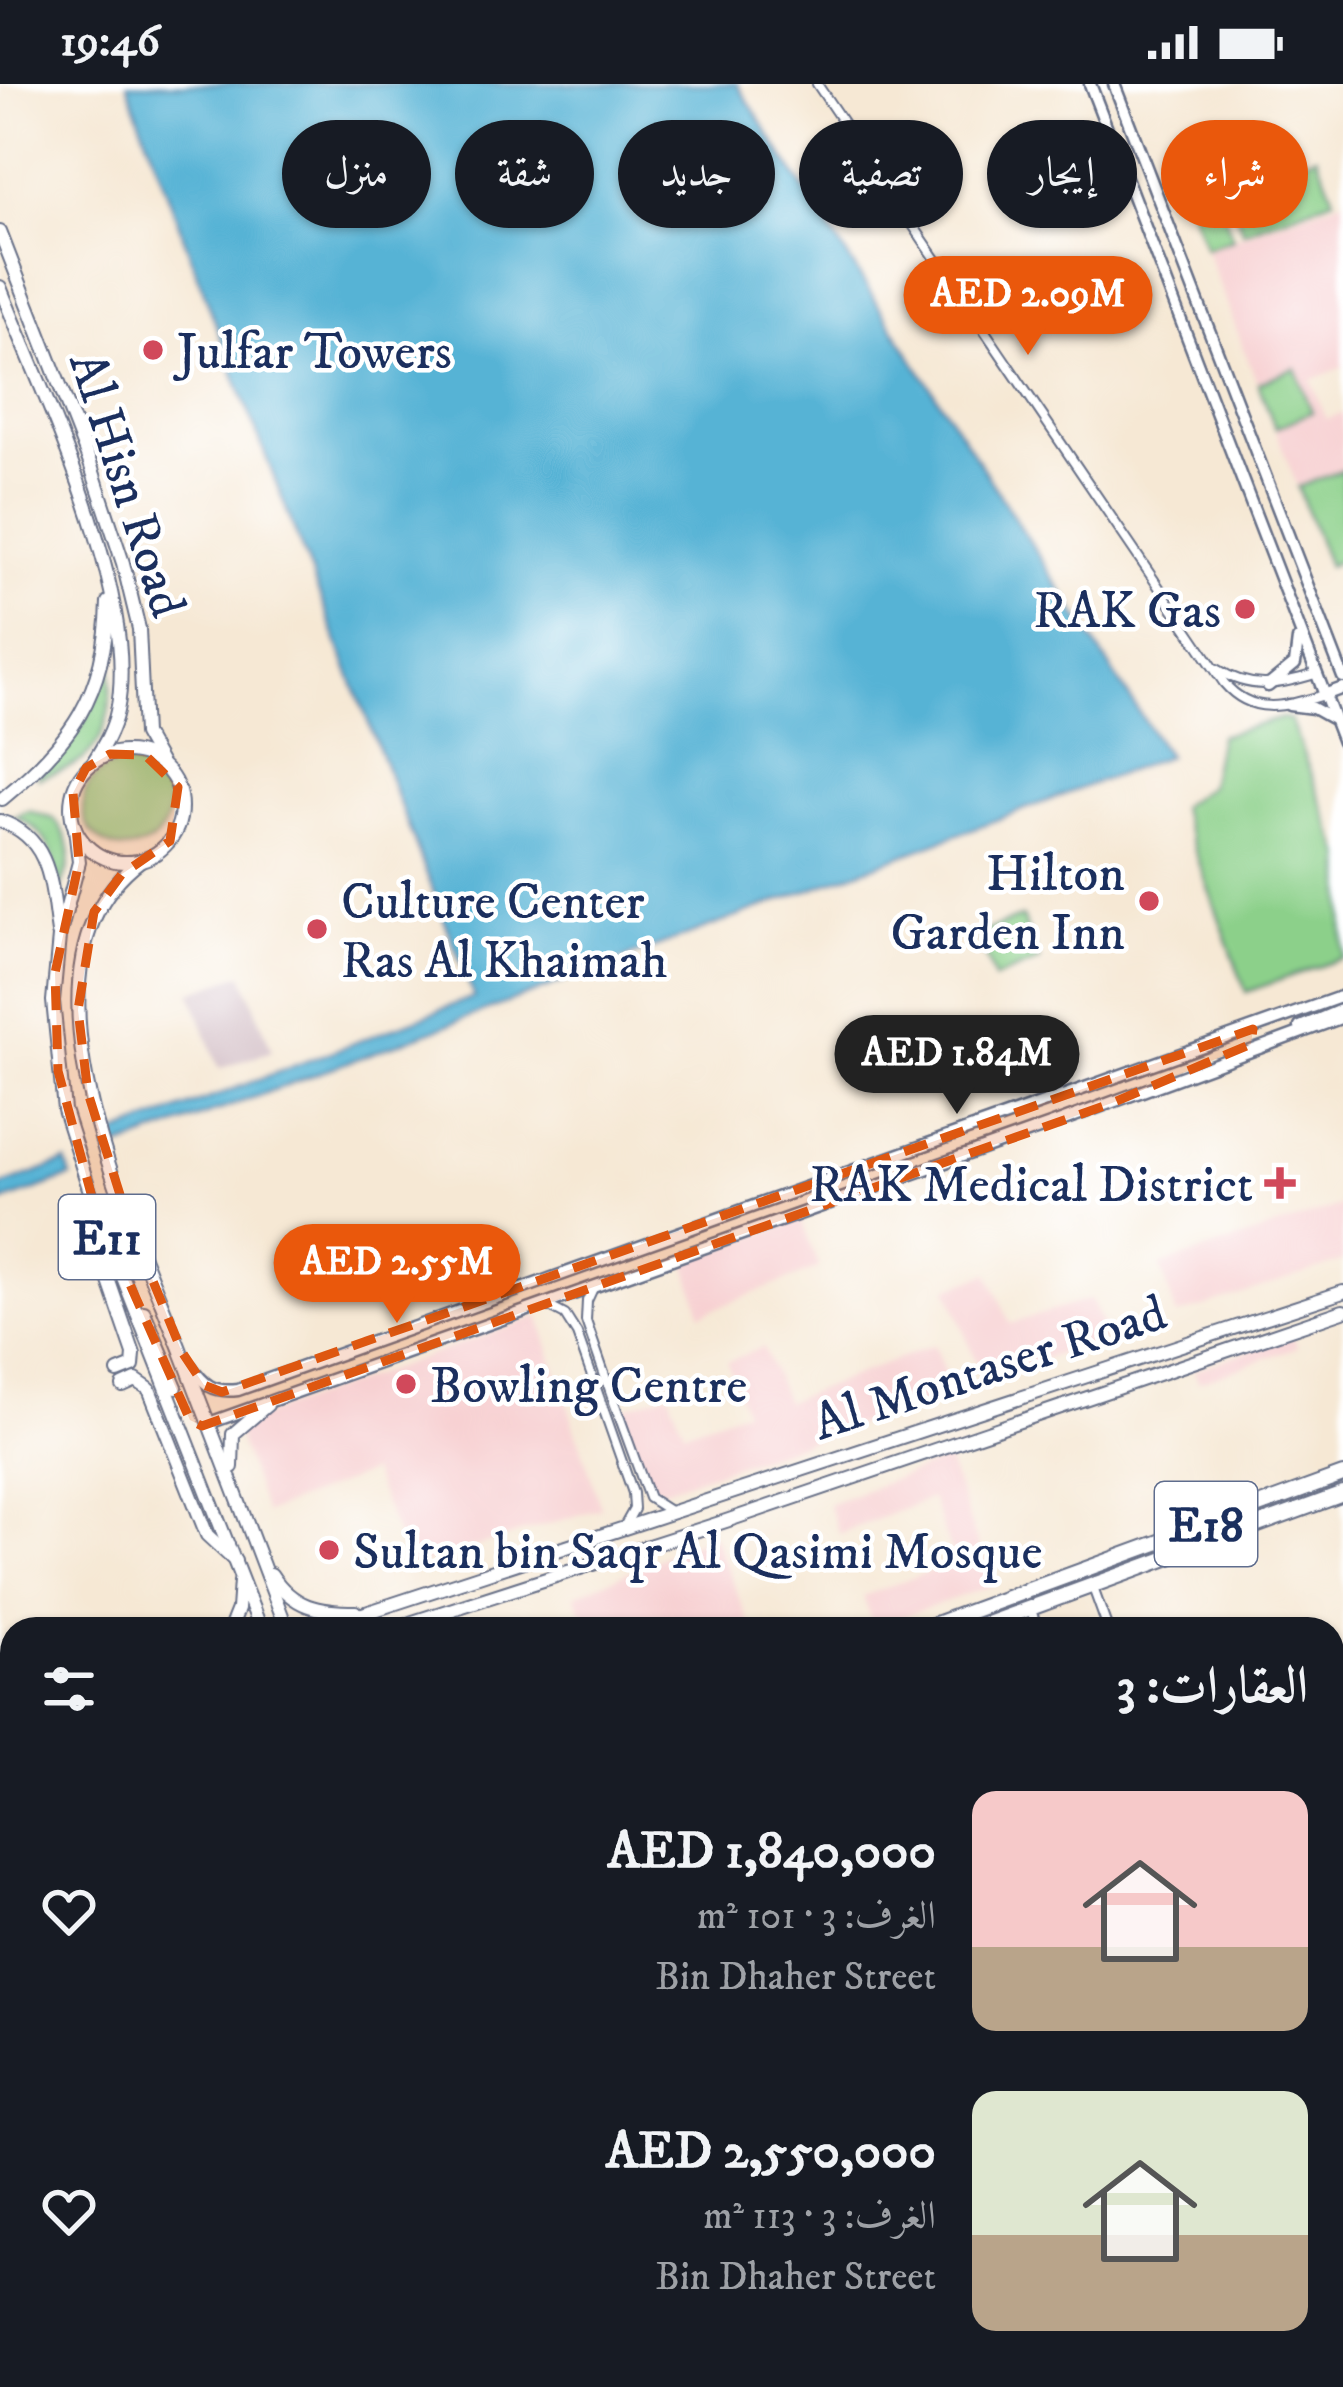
<!DOCTYPE html>
<html lang="ar">
<head>
<meta charset="utf-8">
<style>
	body { margin:0; font-family:"IM FELL DW Pica",Amiri,serif; background:#20242c; color:#f1f3f6; direction:rtl; height:100vh; display:flex; flex-direction:column; font-size:45px; white-space:nowrap }
	* { box-sizing:border-box; margin:0 }
	p { font-size:39px; color:#9ea1a6 }
	.icon { flex:none; width:66px; height:66px; fill:none; stroke:currentColor; stroke-width:2; stroke-linecap:round; stroke-linejoin:round }
	.map { position:relative; flex:1; overflow:hidden; direction:ltr }
	.details { position:absolute; left:0px; top:1533px; width:1344px; height:771px; display:flex; flex-direction:column; background:#171b24; border-radius:36px 36px 0 0; box-shadow:0 3px 9px #0004; direction:rtl }
	.details>* { flex:none }
	.top-card { position:absolute; left:36px; top:36px; width:1272px; height:108px; direction:rtl; display:flex; gap:24px }
	.price { position:absolute; translate:-50% -102px; padding:0 27px; border-radius:42px; background:#ea580c; color:#fff; font-size:39px; line-height:78px; filter:drop-shadow(0 3px 6px #0008) }
	.price::after { content:''; position:absolute; left:50%; top:72px; width:36px; height:27px; margin-left:-18px; background:inherit; clip-path:polygon(0 0,100% 0,50% 100%) }
	.price.active { background:#222; color:#fff }
	ul { padding:0; list-style:none }
	li { display:flex; align-items:center; gap:36px; height:300px; padding:0 36px }
	li span { display:grid; place-items:center; flex:none; width:336px; height:240px; border-radius:24px; color:#555 }
	li>.icon { margin-inline-start:auto }
	span .icon { width:144px; height:144px; fill:#fffc; stroke-width:1 }
	li b { font-size:51px }
	h2 { display:flex; justify-content:space-between; align-items:center; height:144px; padding:0 36px; font-size:51px }
	.chip { padding:0 42px; border-radius:54px; background:#171b24; box-shadow:0 3px 9px #0004; font-size:42px; line-height:108px }
	.chip.active { background:#ea580c; color:#fff }
	.status { display:flex; justify-content:space-between; align-items:center; height:84px; padding:0 60px; background:#171b24; direction:ltr }
	.status svg { height:33px; fill:currentColor }
	.map>svg:first-child { display:block }
</style>
</head>
<body>
<div class="status"><b>19:46</b><svg viewBox="0 0 49 12"><path d="M0 12V9h3v3zM5 12V6h3v6zM10 12V3h3v9zM15 12V0h3v12zM26 1h20v11H26zM47 4h2v5h-2z"/></svg></div>
<div class="map">
<svg width="1343" height="2303" viewBox="0 0 1343 2303">
	<rect width="100%" height="100%" fill="#fff"/>
	<filter id="ink" filterUnits="userSpaceOnUse"><feTurbulence type="fractalNoise" baseFrequency=".00833" numOctaves="2"/><feDisplacementMap in="SourceGraphic" scale="24" xChannelSelector="R" yChannelSelector="G"/><feConvolveMatrix kernelMatrix="1 2 1 2 8 2 1 2 1" color-interpolation-filters="sRGB"/></filter>
	<filter id="wash" filterUnits="userSpaceOnUse"><feTurbulence type="fractalNoise" baseFrequency=".004" numOctaves="4" result="noise"/><feDisplacementMap in="SourceGraphic" scale="48" xChannelSelector="R" yChannelSelector="G"/><feGaussianBlur stdDeviation="2.7" result="paint"/><feColorMatrix in="noise" values="0 0 0 0 0 0 0 0 0 0 0 0 0 0 0 0 0 1.4 0 .05"/><feComposite in="paint" operator="in"/></filter>
	<g filter="url(#wash)">
		<rect width="100%" height="100%" fill="#f6e8d4"/>
		<g fill="#f7cfd0">
			<path d="M1343,116V283L1311,296L1326,335L1343,329V476L1328,482L1205,164Z"/>
			<path d="M1343,1121V1177L1177,1232L1160,1182Z"/>
			<path d="M801,1136L819,1184L701,1230L686,1178Z"/>
			<path d="M989,1189L1010,1240L1091,1215L1107,1254L982,1295L948,1204Z"/>
			<path d="M539,1232L601,1424L410,1483L371,1388L265,1429L234,1342Z"/>
			<path d="M1293,1252L1298,1263L1198,1298L1194,1286Z"/>
			<path d="M934,1261L952,1309L664,1405L651,1403L619,1326L669,1308L684,1347L744,1326L727,1278L763,1263L786,1318Z"/>
			<path d="M947,1376L993,1501L873,1543L863,1512L955,1478L931,1414L839,1450L828,1420Z"/>
			<path d="M713,1450L752,1545H589L575,1511Z"/>
		</g>
		<path fill="#d2bdc5" d="M243,890L272,967L219,985L191,908Z"/>
		<g fill="#8cd08a" stroke="#548074" stroke-width="3">
			<path d="M1317,71L1334,114L1243,148L1227,106Z"/>
			<path d="M1206,82L1233,155L1205,164L1179,93Z"/>
			<path d="M1295,284L1312,328L1275,344L1258,299Z"/>
			<path d="M1343,386V476L1328,482L1298,403Z"/>
			<path d="M111,562C113,601 114,658 76,680C65,686 51,689 39,694L37,691C80,656 100,615 111,562Z"/>
			<path d="M1282,634L1290,636L1343,773V874L1246,908L1179,723L1209,702L1219,652Z"/>
			<circle cx="126" cy="722" r="43"/>
			<path d="M29,727L54,735C75,758 73,778 60,805C54,774 49,744 14,733Z"/>
			<path d="M1022,833L1039,877L994,895L978,850Z"/>
		</g>
		<g fill="#57b3d5" stroke="#39719a" stroke-width="3">
			<path d="M127,0H737L1167,672L113,1066L108,1053L474,913L237,297Z"/>
			<path d="M66,1078L71,1093L0,1119V1102Z"/>
		</g>
	</g>
	<g filter="url(#ink)">
		<g fill="none" stroke-linecap="round" stroke-linejoin="round">
			<g stroke="#687087" stroke-width="12">
				<g id="street">
					<path d="M817,0L1224,599C1253,633 1286,622 1324,611"/>
					<path d="M1217,585C1250,607 1279,601 1315,590"/>
					<path d="M593,1204L587,1217L586,1237L614,1318L649,1414L671,1428"/>
					<path d="M546,1221L565,1231L577,1250L633,1409L634,1425L625,1441"/>
					<path d="M1092,1501L1108,1545"/>
					<path d="M1030,1524L1038,1545"/>
					<path d="M1332,1601L1343,1597"/>
					<path d="M1332,1723L1343,1729"/>
					<path d="M0,2042L12,2032"/>
					<path d="M1332,2070L1343,2091"/>
					<path d="M0,2080L12,2099"/>
					<path d="M1332,2116L1343,2107"/>
					<path d="M0,2130L12,2123"/>
					<path d="M0,2179L12,2194"/>
					<path d="M0,2213L12,2206"/>
					<path d="M1332,2226L1343,2253"/>
					<path d="M227,2292L244,2303"/>
					<path d="M305,2292L309,2303"/>
					<path d="M1055,2292L1064,2303"/>
					<path d="M1148,2292L1154,2303"/>
					<path d="M141,2303L159,2292"/>
					<path d="M457,2303L483,2292"/>
					<path d="M936,2303L953,2292"/>
					<path d="M1194,2303L1198,2292"/>
					<path d="M1264,2303L1270,2292"/>
				</g>
			</g>
			<g stroke="#687087" stroke-width="15">
				<g id="secondary">
					<path d="M1090,0L1343,658"/>
					<path d="M1114,0L1343,593"/>
					<path d="M1268,602L1295,580L1298,556"/>
					<path d="M1324,611L1343,604"/>
					<path d="M1289,621L1313,624L1331,634"/>
					<path d="M1300,943L1343,925"/>
					<path d="M190,1281C204,1301 213,1309 238,1306L1343,912"/>
					<path d="M209,1339L1053,1040L1343,933"/>
					<path d="M564,2292L569,2303"/>
					<path d="M587,2292L591,2303"/>
					<path d="M858,2292L861,2303"/>
				</g>
			</g>
			<g stroke="#687087" stroke-width="16">
				<g id="primary">
					<path d="M0,148L90,379L123,479L139,545L144,650L161,680"/>
					<path d="M0,203C43,313 141,511 117,627C113,646 104,661 94,677"/>
					<circle cx="126" cy="723" r="55"/>
					<path d="M2,715C71,659 106,610 108,518"/>
					<path d="M0,737C52,754 51,802 58,849"/>
					<path d="M75,744L79,778L59,853L53,917L64,1026L93,1117L261,1545"/>
					<path d="M141,776C0,880 134,1145 182,1270C218,1362 252,1453 287,1545"/>
					<path d="M94,1130L102,1177L134,1270L133,1282L118,1288"/>
					<path d="M144,1228L176,1303"/>
					<path d="M123,1302L136,1296L149,1305L207,1451L235,1477"/>
					<path d="M232,1383L233,1350L267,1321"/>
					<path d="M271,1490C293,1524 319,1528 356,1528"/>
					<path d="M230,1545L238,1525L240,1497"/>
					<path d="M317,1545L1343,1208"/>
					<path d="M391,1545L726,1437L1343,1227"/>
					<path d="M0,1620L12,1616"/>
					<path d="M0,1647L12,1643"/>
					<path d="M0,1932L12,1923"/>
					<path d="M0,1970L12,1962"/>
				</g>
			</g>
			<g stroke="#687087" stroke-width="18">
				<g id="highway">
					<path d="M922,1545L1343,1391"/>
					<path d="M973,1545L1343,1410"/>
					<path d="M0,1945L12,1937"/>
					<path d="M0,1959L12,1951"/>
				</g>
			</g>
			<use href="#street" stroke="#fff" stroke-width="8"/>
			<use href="#secondary" stroke="#fff" stroke-width="10"/>
			<use href="#primary" stroke="#fff" stroke-width="12"/>
			<use href="#highway" stroke="#fff" stroke-width="14"/>
		</g>
	</g>
	<path fill="#de5710" fill-opacity="0.2" stroke="#de5710" stroke-width="9" stroke-dasharray="24 15" stroke-linejoin="round" d="M110,670L145,671L178,703L170,757L122,790L94,828L78,926L88,1009L128,1136L182,1268L204,1301L222,1308L1253,945L1251,960L1112,1019L202,1342L190,1336L93,1117L58,987L55,889L79,778L73,709L86,684Z"/>
	<g fill="#d1495b" stroke="#fff" stroke-width="4.5">
		<circle cx="153" cy="266" r="12"/>
		<circle cx="1245" cy="525" r="12"/>
		<circle cx="1149" cy="817" r="12"/>
		<circle cx="317" cy="845" r="12"/>
		<path d="M1274 1081h12v12h12v12h-12v12h-12v-12h-12v-12h12z"/>
		<circle cx="406" cy="1300" r="12"/>
		<circle cx="329" cy="1466" r="12"/>
	</g>
	<g text-anchor="middle" stroke-width="9" stroke-linejoin="round" paint-order="stroke">
		<g fill="#fff" stroke="#5f6d8e" stroke-width="3">
			<rect x="59" y="1111" width="96" height="84" rx="9"/>
			<rect x="1155" y="1398" width="102" height="84" rx="9"/>
		</g>
		<g font-size="48" font-weight="bold" fill="#1b2f5e">
			<text x="107" y="1170">E11</text>
			<text x="1206" y="1457">E18</text>
		</g>
		<g font-size="51" fill="#1b2f5e" stroke="#fff" text-anchor="start">
			<text x="177" y="284">Julfar Towers</text>
			<text x="1221" y="543" text-anchor="end">RAK Gas</text>
			<text x="1125" y="806" text-anchor="end">Hilton<tspan x="1125" dy="59">Garden Inn</tspan></text>
			<text x="341" y="834">Culture Center<tspan x="341" dy="59">Ras Al Khaimah</tspan></text>
			<text x="1253" y="1117" text-anchor="end">RAK Medical District</text>
			<text x="430" y="1318">Bowling Centre</text>
			<text x="353" y="1484">Sultan bin Saqr Al Qasimi Mosque</text>
		</g>
		<g font-size="51" fill="#1b2f5e" stroke="#fff">
			<text transform="translate(129 400) rotate(72)" y="18">Al Hisn Road</text>
			<text transform="translate(989 1282) rotate(-18)" y="18">Al Montaser Road</text>
		</g>
	</g>
</svg>
<b class="price" style="left:1028px;top:274px">AED 2.09M</b>
<b class="price active" style="left:957px;top:1033px">AED 1.84M</b>
<b class="price" style="left:397px;top:1242px">AED 2.55M</b>
<div class="top-card">
<a class="chip active">شراء</a>
<a class="chip">إيجار</a>
<a class="chip">تصفية</a>
<a class="chip">جديد</a>
<a class="chip">شقة</a>
<a class="chip">منزل</a>
</div>
<section class="details">
<h2>العقارات: 3<svg class="icon" aria-label="filters" viewBox="0 0 24 24"><path d="M4 7h16M4 17h16"/><circle cx="9" cy="7" r="2"/><circle cx="15" cy="17" r="2"/></svg></h2>
<ul>
<li><span style="background:linear-gradient(#f6c9c9 65%,#b9a48a 0)"><svg class="icon" aria-label="home" viewBox="0 0 24 24"><path d="M3 11l9-7 9 7M6 9v11h12V9"/></svg></span><div><b>AED 1,840,000</b><p>الغرف: 3 · 101 m²</p><p>Bin Dhaher Street</p></div><svg class="icon" aria-label="heart" viewBox="0 0 24 24"><path d="M12 20l-8-8c-3-5 5-10 8-4 3-6 11-1 8 4z"/></svg></li>
<li><span style="background:linear-gradient(#dfe7d0 60%,#b9a48a 0)"><svg class="icon" aria-label="home" viewBox="0 0 24 24"><path d="M3 11l9-7 9 7M6 9v11h12V9"/></svg></span><div><b>AED 2,550,000</b><p>الغرف: 3 · 113 m²</p><p>Bin Dhaher Street</p></div><svg class="icon" aria-label="heart" viewBox="0 0 24 24"><path d="M12 20l-8-8c-3-5 5-10 8-4 3-6 11-1 8 4z"/></svg></li>
</ul>
</section>
</div>
</body>
</html>
